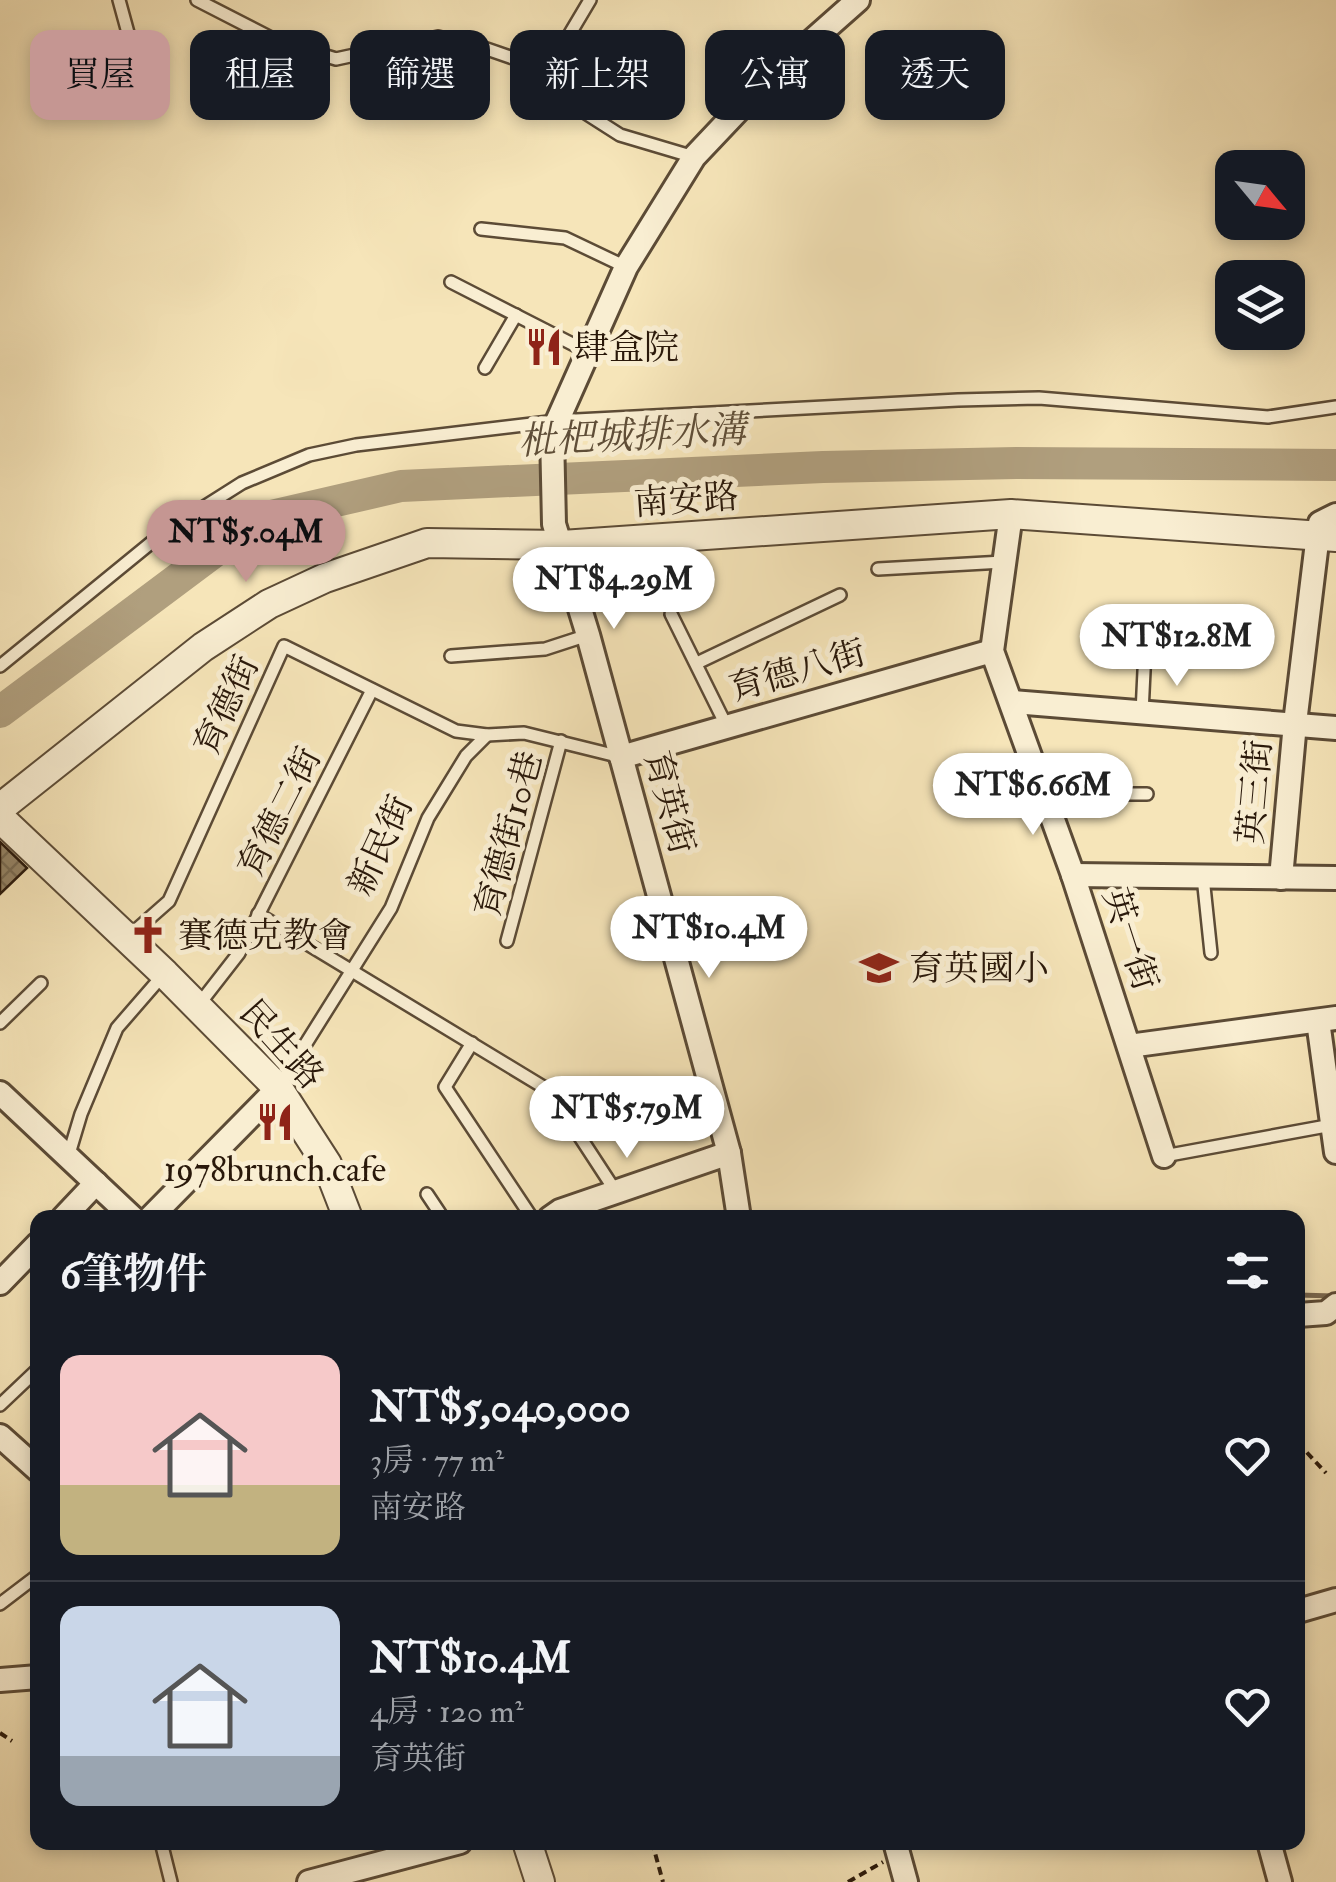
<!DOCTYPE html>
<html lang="zh-TW">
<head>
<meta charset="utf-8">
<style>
	body { margin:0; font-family:"IM FELL Double Pica","Noto Serif TC",serif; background:#20242c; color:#f1f3f6; height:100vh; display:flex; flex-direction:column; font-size:38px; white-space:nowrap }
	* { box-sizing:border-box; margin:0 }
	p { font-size:32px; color:#9ea1a6 }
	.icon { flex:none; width:55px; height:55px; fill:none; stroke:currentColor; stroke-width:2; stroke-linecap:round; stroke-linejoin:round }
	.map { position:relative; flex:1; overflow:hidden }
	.panel { position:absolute; left:30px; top:1210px; width:1275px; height:640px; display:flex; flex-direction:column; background:#171b24; border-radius:20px; box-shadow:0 5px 15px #0003 }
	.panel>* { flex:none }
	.banner { position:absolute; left:30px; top:30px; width:1278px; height:90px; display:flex; gap:20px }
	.needle { width:65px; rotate:119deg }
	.tools { position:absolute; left:1215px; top:150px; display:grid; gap:20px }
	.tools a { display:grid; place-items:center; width:90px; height:90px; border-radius:20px; background:#171b24; box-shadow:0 5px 15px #0003; font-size:50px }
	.price { position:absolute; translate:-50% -85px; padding:0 22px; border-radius:35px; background:#fff; color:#222; font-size:32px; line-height:65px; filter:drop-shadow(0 2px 5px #0008) }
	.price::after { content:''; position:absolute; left:50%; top:60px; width:30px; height:22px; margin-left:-15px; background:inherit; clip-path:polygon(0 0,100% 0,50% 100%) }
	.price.selected { background:#c59692; color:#111 }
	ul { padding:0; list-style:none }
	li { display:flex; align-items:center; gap:30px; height:250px; padding:0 30px }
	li+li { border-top:2px solid #363941 }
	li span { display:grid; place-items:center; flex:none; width:280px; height:200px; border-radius:20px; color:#555 }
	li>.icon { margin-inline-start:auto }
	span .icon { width:120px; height:120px; fill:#fffc; stroke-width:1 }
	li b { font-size:42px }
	h2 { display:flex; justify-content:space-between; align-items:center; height:120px; padding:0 30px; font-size:42px }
	.pill { padding:0 35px; border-radius:20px; background:#171b24; box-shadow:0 5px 15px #0003; font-size:35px; line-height:90px }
	.pill.selected { background:#c59692; color:#111 }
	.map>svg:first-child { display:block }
</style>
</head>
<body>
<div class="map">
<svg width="1336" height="1882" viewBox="0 0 1336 1882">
	<defs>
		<pattern id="building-cross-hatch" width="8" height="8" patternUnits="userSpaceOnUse" patternTransform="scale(2.5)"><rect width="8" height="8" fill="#948365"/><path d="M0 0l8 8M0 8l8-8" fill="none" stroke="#796a51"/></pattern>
	</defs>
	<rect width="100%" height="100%" fill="#f6e5b9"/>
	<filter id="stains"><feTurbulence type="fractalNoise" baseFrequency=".002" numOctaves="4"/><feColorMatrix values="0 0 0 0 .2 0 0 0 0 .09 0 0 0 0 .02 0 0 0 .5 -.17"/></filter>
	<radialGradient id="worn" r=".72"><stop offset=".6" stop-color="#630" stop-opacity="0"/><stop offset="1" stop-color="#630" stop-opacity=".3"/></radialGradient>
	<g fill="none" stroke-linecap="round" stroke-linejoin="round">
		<path stroke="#7a6950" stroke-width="5" d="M1298,1295L1334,1296"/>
		<path stroke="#b09f7e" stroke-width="32" d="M0,712L258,519L401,486L823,467L1016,463L1336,465"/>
	</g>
	<path fill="url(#building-cross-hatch)" stroke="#29180a" stroke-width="2.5" d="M0,842L27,868L0,894Z"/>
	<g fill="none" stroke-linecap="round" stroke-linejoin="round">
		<g stroke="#5c4b36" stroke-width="16">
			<g id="service">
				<path d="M119,0L139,73"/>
				<path d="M197,0L277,41L336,59L438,37L484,48L536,66L560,84L584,112L620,135L694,157"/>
				<path d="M546,74L590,0"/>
				<path d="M481,229L565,238L626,267"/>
				<path d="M451,282L586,351"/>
				<path d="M485,368L516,315"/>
				<path d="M878,569L1003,562"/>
				<path d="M671,614L727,727"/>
				<path d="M451,656L545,649L588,635"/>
				<path d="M697,663L840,595"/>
				<path d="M0,666L163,533L242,483L309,455L356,445L557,421L958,400L1039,398L1268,417L1336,407"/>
				<path d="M1142,713L1146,629"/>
				<path d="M1051,813L1101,794H1147"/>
				<path d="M1203,877L1211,953"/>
				<path d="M258,914L550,1091L616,1192"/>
				<path d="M127,938L169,901L284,646L456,731L487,735L524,733L621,757"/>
				<path d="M507,941L561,741"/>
				<path d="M197,1007L239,953L372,690"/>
				<path d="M0,1023L41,983"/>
				<path d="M472,1043L445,1087L532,1218"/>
				<path d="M278,1088L391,908L428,818L466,756L487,735"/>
				<path d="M69,1154L81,1114L117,1028L163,975"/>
				<path d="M1164,1156L1332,1125"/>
				<path d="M427,1194L443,1218"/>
				<path d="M0,1405L38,1369"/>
				<path d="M0,1604L38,1575"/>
				<path d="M161,1842L171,1882"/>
			</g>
		</g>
		<g stroke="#5c4b36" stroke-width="28">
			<g id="minor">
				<path d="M1011,514L992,651L1073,875L1164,1156"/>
				<path d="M1012,702L1336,728"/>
				<path d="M621,757L992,651"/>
				<path d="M1073,875L1336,878"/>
				<path d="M1281,878L1295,723L1318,534L1320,523L1336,515"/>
				<path d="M1318,1021L1336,1152"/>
				<path d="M1129,1046L1336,1018"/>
				<path d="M0,1093L133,1218"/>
				<path d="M63,1218L96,1183"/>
				<path d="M150,1218L278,1088"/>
				<path d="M550,1218L560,1211L729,1153"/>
				<path d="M739,1218L729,1153L588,635L554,524L552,433L626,267L694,157L763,84L858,0"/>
				<path d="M0,1283L38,1244"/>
				<path d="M1298,1315L1326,1313L1336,1305"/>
				<path d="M0,1436L38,1470"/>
				<path d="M1298,1611L1336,1600"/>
				<path d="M0,1680L38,1677"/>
				<path d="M895,1842L906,1882"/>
				<path d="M1269,1842L1280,1882"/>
				<path d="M309,1882L460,1842"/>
			</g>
		</g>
		<g stroke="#5c4b36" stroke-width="32">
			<g id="tertiary">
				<path d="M0,808L203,647L269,604L325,578L427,543L562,545L1011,514L1336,537"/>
				<path d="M0,818L165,974L278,1088L327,1164L348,1218"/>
				<path d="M527,1842L540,1882"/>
			</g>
		</g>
		<g stroke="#29180a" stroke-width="4" stroke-dasharray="8 5" stroke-linecap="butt">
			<path d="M1298,1443L1326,1473"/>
			<path d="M0,1733L12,1741"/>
			<path d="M652,1842L663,1882"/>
			<path d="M848,1882L883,1862"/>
		</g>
		<use href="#service" stroke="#f9eed2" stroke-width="11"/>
		<use href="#minor" stroke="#f9eed2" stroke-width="22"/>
		<use href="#tertiary" stroke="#f9eed2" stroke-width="28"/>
	</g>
	<defs>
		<g id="restaurant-bare" transform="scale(3)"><path d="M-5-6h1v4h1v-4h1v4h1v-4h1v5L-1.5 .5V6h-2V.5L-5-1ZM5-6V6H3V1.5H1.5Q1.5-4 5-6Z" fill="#8f2418" stroke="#f9eed2" stroke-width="2.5" paint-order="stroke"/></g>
		<g id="church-bare" transform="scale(3)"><path d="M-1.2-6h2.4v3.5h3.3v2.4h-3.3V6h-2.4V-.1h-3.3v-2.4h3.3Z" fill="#8f2418" stroke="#f9eed2" stroke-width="2.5" paint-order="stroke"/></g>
		<g id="school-bare" transform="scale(3)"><path d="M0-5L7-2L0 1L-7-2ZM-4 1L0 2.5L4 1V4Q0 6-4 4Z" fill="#8f2418" stroke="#f9eed2" stroke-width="2.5" paint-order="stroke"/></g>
	</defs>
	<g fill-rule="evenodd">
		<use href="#restaurant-bare" x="544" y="347"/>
		<use href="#church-bare" x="148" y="935"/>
		<use href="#school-bare" x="879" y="968"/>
		<use href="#restaurant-bare" x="275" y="1122"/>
	</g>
	<g text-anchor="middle" stroke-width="10" stroke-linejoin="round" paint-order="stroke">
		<g font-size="35" fill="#29180a" stroke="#f9eed2" text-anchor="start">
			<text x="574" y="359">肆盒院</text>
			<text x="178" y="947">賽德克教會</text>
			<text x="909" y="980">育英國小</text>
			<text x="275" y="1181" text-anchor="middle">1978brunch.cafe</text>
		</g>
		<g font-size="35" fill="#29180a" stroke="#f9eed2">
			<text transform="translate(686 499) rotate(-4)" y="12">南安路</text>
			<text transform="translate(797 670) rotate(-16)" y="12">育德八街</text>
			<text transform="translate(226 705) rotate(-65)" y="12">育德街</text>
			<text transform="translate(1254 792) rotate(-85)" y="12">英三街</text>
			<text transform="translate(670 802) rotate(75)" y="12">育英街</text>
			<text transform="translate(279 812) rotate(-63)" y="12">育德二街</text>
			<text transform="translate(508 834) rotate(-75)" y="12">育德街10巷</text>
			<text transform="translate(380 845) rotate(-65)" y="12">新民街</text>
			<text transform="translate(1131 939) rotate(72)" y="12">英一街</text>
			<text transform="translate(282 1044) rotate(48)" y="12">民生路</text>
		</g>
		<g font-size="38" font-style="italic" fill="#5f4e38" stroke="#f9eed2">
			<text transform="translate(632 435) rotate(-3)" y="13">枇杷城排水溝</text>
		</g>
	</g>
	<rect width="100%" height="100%" filter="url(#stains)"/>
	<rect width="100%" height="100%" fill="url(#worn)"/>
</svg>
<div class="tools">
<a><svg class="needle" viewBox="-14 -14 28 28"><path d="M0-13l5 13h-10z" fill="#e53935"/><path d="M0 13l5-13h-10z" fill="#9ea1a6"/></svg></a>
<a><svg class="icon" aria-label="layers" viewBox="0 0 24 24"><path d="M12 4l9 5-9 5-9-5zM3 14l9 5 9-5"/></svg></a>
</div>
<b class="price selected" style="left:246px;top:585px">NT$5.04M</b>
<b class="price" style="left:614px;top:632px">NT$4.29M</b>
<b class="price" style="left:1177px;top:689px">NT$12.8M</b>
<b class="price" style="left:1033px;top:838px">NT$6.66M</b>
<b class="price" style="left:709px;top:981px">NT$10.4M</b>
<b class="price" style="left:627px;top:1161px">NT$5.79M</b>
<div class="banner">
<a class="pill selected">買屋</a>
<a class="pill">租屋</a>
<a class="pill">篩選</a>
<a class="pill">新上架</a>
<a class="pill">公寓</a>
<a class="pill">透天</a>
</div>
<section class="panel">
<h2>6筆物件<svg class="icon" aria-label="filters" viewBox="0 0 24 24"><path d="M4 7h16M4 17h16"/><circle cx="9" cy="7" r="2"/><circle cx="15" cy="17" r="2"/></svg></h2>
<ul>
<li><span style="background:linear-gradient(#f6c9c9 65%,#c2b280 0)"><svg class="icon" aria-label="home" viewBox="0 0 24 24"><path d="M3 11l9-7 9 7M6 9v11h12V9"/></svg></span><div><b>NT$5,040,000</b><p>3房 · 77 m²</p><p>南安路</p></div><svg class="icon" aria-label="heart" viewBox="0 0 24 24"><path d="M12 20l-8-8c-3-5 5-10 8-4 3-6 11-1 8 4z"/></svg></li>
<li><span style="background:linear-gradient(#c9d6e8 75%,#9aa5b1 0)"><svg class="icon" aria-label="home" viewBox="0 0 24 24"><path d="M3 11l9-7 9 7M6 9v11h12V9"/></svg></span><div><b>NT$10.4M</b><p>4房 · 120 m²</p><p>育英街</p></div><svg class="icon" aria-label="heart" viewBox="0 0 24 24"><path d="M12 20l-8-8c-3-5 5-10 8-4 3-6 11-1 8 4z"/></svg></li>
</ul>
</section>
</div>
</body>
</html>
